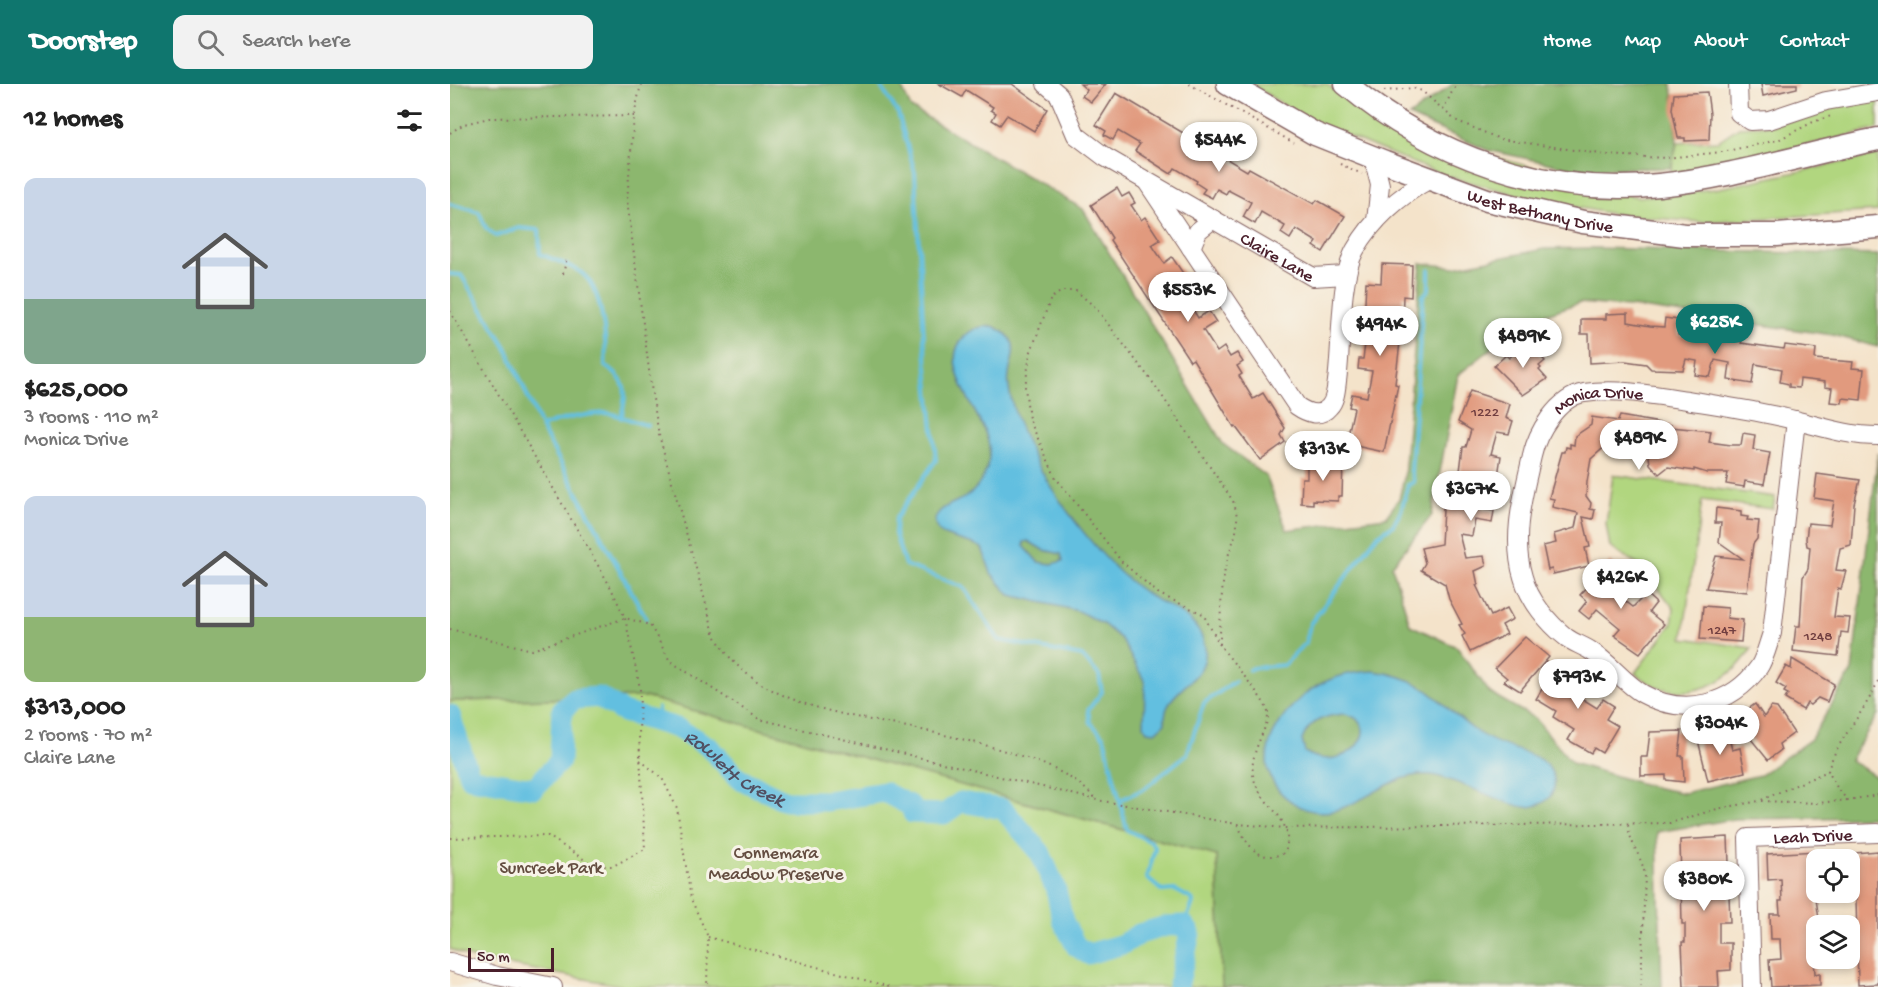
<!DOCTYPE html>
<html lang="en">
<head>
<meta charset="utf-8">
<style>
	body { margin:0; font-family:"Gochi Hand",sans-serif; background:#f2f2f2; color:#222; height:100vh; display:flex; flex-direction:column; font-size:22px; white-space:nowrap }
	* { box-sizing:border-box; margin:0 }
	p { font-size:20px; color:#767676 }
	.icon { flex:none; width:33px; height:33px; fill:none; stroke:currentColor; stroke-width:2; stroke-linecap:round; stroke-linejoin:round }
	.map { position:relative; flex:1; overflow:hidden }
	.sheet { display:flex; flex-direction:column; background:#fff; width:450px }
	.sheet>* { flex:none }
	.fabs { position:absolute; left:1356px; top:765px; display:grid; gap:12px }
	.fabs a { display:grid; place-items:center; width:54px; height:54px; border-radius:12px; background:#fff; box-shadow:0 3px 9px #0003; font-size:30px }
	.scale { position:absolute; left:18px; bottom:15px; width:86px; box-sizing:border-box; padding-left:6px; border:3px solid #4a1f2b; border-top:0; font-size:16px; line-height:21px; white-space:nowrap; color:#4a1f2b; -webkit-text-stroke:4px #f7f3e8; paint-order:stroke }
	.price { position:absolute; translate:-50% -51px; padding:0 14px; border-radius:21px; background:#fff; color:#222; font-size:20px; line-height:39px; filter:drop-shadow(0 2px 3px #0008) }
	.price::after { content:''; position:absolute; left:50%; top:36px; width:18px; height:14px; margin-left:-9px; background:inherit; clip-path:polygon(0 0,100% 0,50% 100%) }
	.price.on { background:#0f766e; color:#fff }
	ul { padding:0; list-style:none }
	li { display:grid; align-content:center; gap:12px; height:318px; padding:0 24px }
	li span { display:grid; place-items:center; height:186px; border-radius:12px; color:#555 }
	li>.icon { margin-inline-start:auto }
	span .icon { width:108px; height:108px; fill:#fffc; stroke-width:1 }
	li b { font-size:26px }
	h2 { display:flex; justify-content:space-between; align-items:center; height:72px; padding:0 24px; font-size:26px }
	header { display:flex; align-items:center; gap:36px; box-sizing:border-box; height:84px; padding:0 30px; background:#0f766e; color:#fff }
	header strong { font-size:28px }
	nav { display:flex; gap:33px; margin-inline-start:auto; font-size:21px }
	.search { width:420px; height:54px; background:#f2f2f2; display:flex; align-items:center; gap:15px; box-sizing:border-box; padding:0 21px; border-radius:12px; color:#767676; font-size:22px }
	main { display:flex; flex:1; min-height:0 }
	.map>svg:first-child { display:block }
</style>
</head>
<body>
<header>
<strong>Doorstep</strong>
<div class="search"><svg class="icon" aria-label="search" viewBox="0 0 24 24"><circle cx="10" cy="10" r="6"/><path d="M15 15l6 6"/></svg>Search here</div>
<nav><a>Home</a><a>Map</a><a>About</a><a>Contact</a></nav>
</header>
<main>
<section class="sheet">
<h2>12 homes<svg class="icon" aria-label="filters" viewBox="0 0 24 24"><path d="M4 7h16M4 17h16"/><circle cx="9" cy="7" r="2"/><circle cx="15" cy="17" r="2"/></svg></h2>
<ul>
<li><span style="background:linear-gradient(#c9d6e8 65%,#7fa58c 0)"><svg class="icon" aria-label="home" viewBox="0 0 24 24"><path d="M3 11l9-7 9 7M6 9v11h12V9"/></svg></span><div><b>$625,000</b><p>3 rooms · 110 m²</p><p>Monica Drive</p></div></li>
<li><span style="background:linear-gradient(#c9d6e8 65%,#8fb573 0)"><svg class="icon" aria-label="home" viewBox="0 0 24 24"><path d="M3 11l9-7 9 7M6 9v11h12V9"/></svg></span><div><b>$313,000</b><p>2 rooms · 70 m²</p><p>Claire Lane</p></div></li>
</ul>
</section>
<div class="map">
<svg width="1428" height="903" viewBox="0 0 1428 903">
	<rect width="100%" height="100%" fill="#f7f3e8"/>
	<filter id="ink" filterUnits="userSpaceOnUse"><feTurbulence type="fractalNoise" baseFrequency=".0167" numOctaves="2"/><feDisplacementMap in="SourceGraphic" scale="12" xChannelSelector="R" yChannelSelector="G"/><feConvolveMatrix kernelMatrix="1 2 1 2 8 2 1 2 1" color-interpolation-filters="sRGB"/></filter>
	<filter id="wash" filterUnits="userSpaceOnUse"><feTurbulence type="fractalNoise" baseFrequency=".008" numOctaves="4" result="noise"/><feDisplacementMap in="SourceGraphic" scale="24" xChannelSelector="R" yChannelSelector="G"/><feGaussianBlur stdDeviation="1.35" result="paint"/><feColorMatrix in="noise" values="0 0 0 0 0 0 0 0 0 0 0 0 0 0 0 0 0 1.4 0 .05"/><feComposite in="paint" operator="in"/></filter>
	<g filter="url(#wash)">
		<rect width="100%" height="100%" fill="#f4e3ca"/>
		<g fill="#b1d67f" stroke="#7e7a55" stroke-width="1.5">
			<path d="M801,0H876L938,43L1187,113L1265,105L1428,71V127L1250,138L1163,130L1087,116L993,91L854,34Z"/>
			<path d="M1428,14V45L1220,92L1227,59L1268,57L1289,43L1323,41L1380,22Z"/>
			<path d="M1163,391L1325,413L1323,425L1252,416L1233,554L1302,564C1275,606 1226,623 1185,589L1222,540L1224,524L1190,482L1160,463L1156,440Z"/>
			<path d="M195,613L767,772L772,903H179L21,874L0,865V617Z"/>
		</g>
		<g fill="#8cb76e" stroke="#6b6b4c" stroke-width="1.5">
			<path d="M0,0H450L461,24L633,125L773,360L816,392L837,446L936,433L949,415L954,394L971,179L1004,183L1094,165L1144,164L1428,171V263L1383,251L1191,224L1129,219L1078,236L1008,291L982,431L942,482L960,541L1007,563L1040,609L1086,635L1122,679L1203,703L1234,709L1310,691L1361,655L1402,587L1428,369V630L1400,676L1428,694V733L1285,735L1207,748L1212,903H772L767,772L195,613L0,617Z"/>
			<path d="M1003,0H1222L1227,59L1221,84L1125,85L1037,66L959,32Z"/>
		</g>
		<g fill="#62bfe0" stroke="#566f86" stroke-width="1.5" fill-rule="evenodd">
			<path d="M543,242C581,260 554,277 559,304C562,325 572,349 582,369C604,415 657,485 700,512C722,525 750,534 755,563C760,600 712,603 715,639L705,648L697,647L694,642L695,598L671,555L653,540L628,527L560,511L541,489L532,464C522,457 491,454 487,445C477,425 507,419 517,412C532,402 541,381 539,363C536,332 485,282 514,253C522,244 531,242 543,242ZM578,457L593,466L611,470L613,477L602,480L588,478L574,462V458Z"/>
			<path d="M924,587C981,595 986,619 1027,648C1043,659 1063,664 1081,671C1111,682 1114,717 1080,723C1064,726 1006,694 981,691C930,685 892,753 842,718C831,711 822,699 818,686C815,670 819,656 827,643C849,606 882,588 924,587ZM895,630C938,640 895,693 855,668L852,656C859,637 875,631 895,630Z"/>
		</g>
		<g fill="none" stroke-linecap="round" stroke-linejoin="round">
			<g stroke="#62bfe0" stroke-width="4">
				<path d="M429,0L448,29L465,89L474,254L486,376L446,434L445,450L455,481L513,503L549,556L632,572L649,591L652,608L638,626L640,638L654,653L677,746L701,758L705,764L697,794L712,807L725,806L742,815L743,819L734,841"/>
				<path d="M0,120L29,128L36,144L46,152L69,144L89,146L90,170C103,175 117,180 129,187C153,202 157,256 155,282C179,297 177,308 171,334"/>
				<path d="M0,190L11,191L56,263L91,343L196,534"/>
				<path d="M91,343C113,334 133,330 156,329C167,329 184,339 197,341"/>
				<path d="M799,586L802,584L834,581L856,558L860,540L927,452L943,441L951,427L958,401L964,398L961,387L973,212L979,205V186"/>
				<path d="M208,624L209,639"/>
				<path d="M670,716L694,705L737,670L754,619L785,597"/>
			</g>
			<path stroke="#62bfe0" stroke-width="21" id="s1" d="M0,631L20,694L84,704L110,677L112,626L125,615L149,613L173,628L227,644L259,663L288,694L336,717H377L434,708L461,722L463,729L494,730L511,718L553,725L590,768L606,806L613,837L626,862L638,870L673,860L689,850L716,842L734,841L740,849L728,903"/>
		</g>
		<g id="blocks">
			<g fill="#e19a7e">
				<path d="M489,0H562L597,25L584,47L557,31L550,41L542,36L546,29L541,26L543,23L516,6L512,13Z"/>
				<path d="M630,0H656L641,18L632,12L637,6Z"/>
				<path d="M1311,0H1347V4L1313,12Z"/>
				<path d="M1257,8L1260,30L1259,56L1235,57V54H1228L1222,25L1224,10Z"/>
				<path d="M666,9L797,87L799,84L864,120L867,116L895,132L873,168L864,162L867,158L846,145L840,155L831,149L835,142L811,128L805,140L793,133L801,118L778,106L776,110L767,105L762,114L752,109L755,105L746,99L747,97L725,84L721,90L685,67L690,60L668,47L663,56L654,51L656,47L646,41Z"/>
				<path d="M667,104L672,113L679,109L685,119L681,121L691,136L695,133L710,156L702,161L714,179L722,173L745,207L735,213L748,234L759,227L766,238L753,246L767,268L774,263L780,273L787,269L793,278L787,282L792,290L789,292L803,315L813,309L835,344L831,351L835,358L810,376L785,342L784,343L743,275L740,277L660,156L662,154L641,121Z"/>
				<path d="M932,180L962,181L961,213L953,212L952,239H955L954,250H951L945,300L948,301L934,368L896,360L904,324L899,323L902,310L917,313L922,287L908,285L909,275H913L918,238H914L916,198L931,199Z"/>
				<path d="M1178,229V238L1200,242L1214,243L1215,234L1228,236V251L1256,255L1257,251L1282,255L1286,241L1295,243L1291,259L1334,265L1335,261L1366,265L1365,275L1403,278L1402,284L1414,285L1411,316L1393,314L1392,319L1380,318L1382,304L1375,303V298L1350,295L1349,304L1339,303V300L1330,298L1332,285L1305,280L1302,300L1278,296L1280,279L1265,276L1260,293L1245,291L1247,277L1236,275L1233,286L1201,285L1196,280L1175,277L1140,279L1139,250H1131V235H1156V230Z"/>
				<path d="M1080,261L1095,277L1089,282L1091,284L1089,286L1097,295L1073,311L1044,282L1056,271L1059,274L1072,262L1075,266Z"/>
				<path d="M1020,307L1060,320L1056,334L1063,337L1059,350L1047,348L1041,370L1051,372L1046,405L1036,403L1032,425L1044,427L1042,439L1025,436L1022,452L1009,450L1015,474L1034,472L1036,482L1025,487L1028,501H1026L1041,532L1057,524L1063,535L1052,541L1057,550L1020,568L1012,552L1015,550L1009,541L1012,540L999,515L995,500L971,486L975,479L971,464L991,460L994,409L1007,411L1013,363H1016L1021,346L1008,338Z"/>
				<path d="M1170,332L1221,341V343L1261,347L1259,358L1281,361H1291L1293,349L1305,351L1303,366L1320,369L1314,400L1295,397L1294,403L1276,400L1278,389H1257L1244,385V387L1218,383L1209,390L1200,380L1198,364L1185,371L1163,368L1158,360L1141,375L1137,398L1136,412L1141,419L1140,425L1145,426L1143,435L1133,433L1140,463L1135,464L1139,482L1103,490L1102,485L1098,486L1093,462L1106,459L1104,450L1125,444L1128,429L1102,423L1104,415L1099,414L1112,368H1115L1116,363L1120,364V360L1124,361L1125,352L1141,341L1142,333L1168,337Z"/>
				<path d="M857,377H893L892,412H888V417L863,416V420L851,419L852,394H857Z"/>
				<path d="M1367,390L1410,396L1404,420L1401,461L1390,464L1386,486L1396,487L1391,505L1388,504L1384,533L1400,534L1398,549L1391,548L1388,572L1343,567L1346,542H1350L1353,493L1358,485L1360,463L1357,462L1356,455L1358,439L1380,441L1384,417L1364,414Z"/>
				<path d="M1266,424L1291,427V432L1298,433L1297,436L1309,437L1307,455L1303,460L1297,508L1256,504L1266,472L1293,475L1269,458L1271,439H1265Z"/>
				<path d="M1160,478L1173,488L1160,505L1183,523L1196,510L1206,519L1199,528L1214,540L1190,569L1164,551L1170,544L1147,525L1139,535L1129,527L1137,517L1130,511Z"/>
				<path d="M1253,522L1278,524L1277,534L1293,536L1291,558L1250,555Z"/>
				<path d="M1075,553L1099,573L1070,607L1054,597L1057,594L1045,584Z"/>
				<path d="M1342,575L1384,600L1377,618L1368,614L1360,621L1357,619L1353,626L1335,615L1338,610L1334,608L1336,605L1326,599L1336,582L1341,585Z"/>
				<path d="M1118,581L1141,598L1131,614L1147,624L1153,615L1164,622L1156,635L1168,642L1152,669L1144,664L1141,669L1118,656L1124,646L1103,633L1106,627L1086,615L1104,585L1112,590Z"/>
				<path d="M1305,620L1314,633L1321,623L1327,624L1344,649L1329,660L1331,666L1318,676L1292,644L1301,638L1294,628Z"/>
				<path d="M1277,645L1282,666L1290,664L1295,688L1258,697L1247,652Z"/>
				<path d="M1232,647L1229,672H1233L1234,698L1216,696V691L1191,692V673H1197L1200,648Z"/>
				<path d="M1278,753L1279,779L1262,780L1263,800H1268L1269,811H1279L1280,838H1269V859H1281V886L1268,887L1269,903H1234L1232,858H1235V840H1232L1230,756Z"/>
				<path d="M1366,767V815L1370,842H1366V853H1363L1365,890L1370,889V901L1321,903L1319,876L1331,875L1330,855H1321L1320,830H1330L1329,817H1332L1331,795L1318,796L1317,770Z"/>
				<path d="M1428,767V900L1408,901L1405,769Z"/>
			</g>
		</g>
	</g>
	<g filter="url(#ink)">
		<use href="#blocks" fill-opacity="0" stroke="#866463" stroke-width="1.5"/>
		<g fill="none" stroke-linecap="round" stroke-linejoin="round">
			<g stroke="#866463" stroke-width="20">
				<g id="minor">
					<path id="s2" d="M596,0L609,11L626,51L655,73L863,193L896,191"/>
					<path d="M1288,0L1289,29L1300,37L1319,36L1376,17L1428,8"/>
					<path d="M923,73L930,101L926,137"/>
					<path d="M697,98L847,322C857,329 870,334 879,323C885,317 886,306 887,297C892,262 889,195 905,166C922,136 950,111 980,95"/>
					<path d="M741,164L748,147L763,135"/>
					<path id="s3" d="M1346,336L1322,549C1318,560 1315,574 1309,583C1282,621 1234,633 1193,610C1174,599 1160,579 1141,567C1134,562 1124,559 1117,554C1098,539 1079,516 1073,493C1061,453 1073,412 1082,372C1087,349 1107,314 1134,309C1167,304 1204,311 1237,316C1273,322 1309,327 1344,336C1373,343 1398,352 1428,352"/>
					<path d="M0,878L47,892L103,903"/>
					<path id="s4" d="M1302,903L1298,754L1428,749"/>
				</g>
			</g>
			<g stroke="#866463" stroke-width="25">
				<g id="major">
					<path id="s5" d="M778,0L865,50L935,78L1037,116L1133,138L1235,151H1327L1428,143"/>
					<path d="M896,0C982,72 1096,113 1209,101C1283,93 1355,70 1428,55"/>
				</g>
			</g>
			<g stroke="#866463" stroke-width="2" stroke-dasharray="1.5 4.5" stroke-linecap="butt">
				<path d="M191,0L184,32L177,116L202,309L209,351L264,549C298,620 393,630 462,644C497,651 534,660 568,671C598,681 625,692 647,716"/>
				<path d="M739,0L844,59"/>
				<path d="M934,7L963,4L972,7L1005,36L1050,55L1157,71L1216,74L1272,68L1328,56L1363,38L1384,31"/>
				<path d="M993,26L1006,0"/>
				<path d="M0,49L14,40L39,34L184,32"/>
				<path d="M890,80L912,90"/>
				<path d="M113,190L117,173"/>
				<path d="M0,227L160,502L175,534L190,604L189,652L195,765L163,782H144L98,752L0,754"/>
				<path d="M0,545L82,566L175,534L200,541L220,577L309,635L647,716L787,740L836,744L1220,739L1267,725L1309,717L1378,687"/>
				<path d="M770,561L753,530L709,510L672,478L606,394L579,335L575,303L580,270L601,214L612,207H626L645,223L704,300L783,417C794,447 780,457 775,485C771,510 770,536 770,561C781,577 810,609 817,625C824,639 796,667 804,695C812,724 846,733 835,769C807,779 799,763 787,740"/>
				<path d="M1428,597C1415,629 1385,658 1378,687L1389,707L1398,716L1428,711"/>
				<path d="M190,676L212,694L227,724L241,815L258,853L257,903"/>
				<path d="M1312,717L1368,719L1398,716"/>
				<path d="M1178,741C1180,760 1192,773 1195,791L1191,903"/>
				<path d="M258,853L440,903"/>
			</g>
			<use href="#minor" stroke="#fff" stroke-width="18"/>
			<use href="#major" stroke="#fff" stroke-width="22"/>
		</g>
	</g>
	<g text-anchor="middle" stroke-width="6" stroke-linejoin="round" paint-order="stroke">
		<g font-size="15" fill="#703e40">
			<text x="1035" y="332">1222</text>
			<text x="1272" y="550">1247</text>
			<text x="1368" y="556">1248</text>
		</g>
		<g font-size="18" fill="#4a1f2b" stroke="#f7f3e8">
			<text dy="6" stroke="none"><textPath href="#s5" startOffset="339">West Bethany Drive</textPath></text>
			<text dy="6" stroke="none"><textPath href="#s2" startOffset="296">Claire Lane</textPath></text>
			<text dy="6" stroke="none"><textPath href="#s3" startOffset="774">Monica Drive</textPath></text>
			<text dy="6" stroke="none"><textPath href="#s4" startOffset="214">Leah Drive</textPath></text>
		</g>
		<g font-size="18" fill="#644d40" stroke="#f7f3e8">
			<text x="326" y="774">Connemara<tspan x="326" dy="21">Meadow Preserve</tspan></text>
			<text x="101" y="789">Suncreek Park</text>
		</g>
		<g font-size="20" font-style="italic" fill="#514f61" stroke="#f7f3e8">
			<text dy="7" stroke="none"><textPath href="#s1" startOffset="416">Rowlett Creek</textPath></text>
		</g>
	</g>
</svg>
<div class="fabs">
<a><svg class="icon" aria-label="locate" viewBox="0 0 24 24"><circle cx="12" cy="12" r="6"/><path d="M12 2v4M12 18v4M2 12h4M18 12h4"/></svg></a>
<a><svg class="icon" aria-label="layers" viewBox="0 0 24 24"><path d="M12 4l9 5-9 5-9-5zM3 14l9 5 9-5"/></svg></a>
</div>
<div class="scale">50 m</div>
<b class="price" style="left:769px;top:89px">$544K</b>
<b class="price" style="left:738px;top:239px">$553K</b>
<b class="price on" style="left:1265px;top:271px">$625K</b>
<b class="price" style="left:930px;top:273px">$494K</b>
<b class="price" style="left:1073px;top:285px">$489K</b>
<b class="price" style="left:1189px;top:387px">$489K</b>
<b class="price" style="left:873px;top:398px">$313K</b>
<b class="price" style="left:1021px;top:438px">$367K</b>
<b class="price" style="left:1171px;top:526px">$426K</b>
<b class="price" style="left:1128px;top:626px">$793K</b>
<b class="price" style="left:1270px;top:672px">$304K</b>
<b class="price" style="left:1254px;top:828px">$380K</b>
</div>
</main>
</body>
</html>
